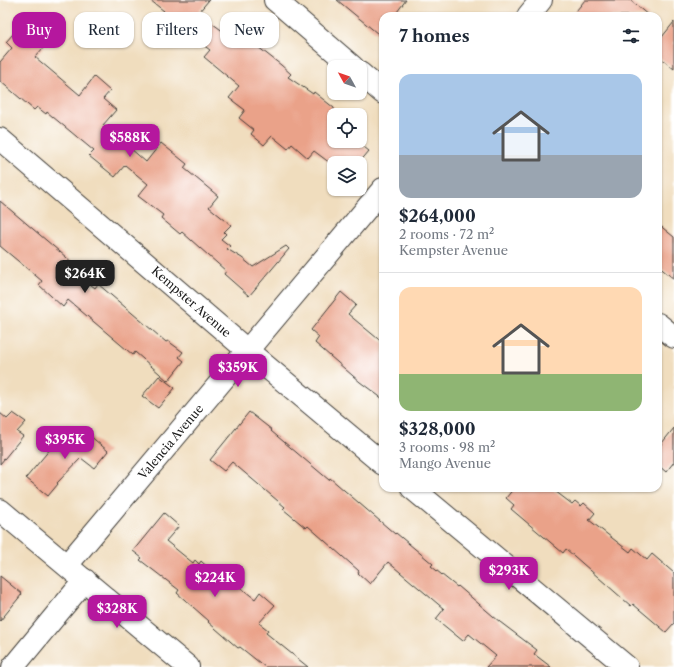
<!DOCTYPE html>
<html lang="en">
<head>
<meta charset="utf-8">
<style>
	body { margin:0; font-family:"Libre Caslon Text",serif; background:#f6f6f7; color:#1f2937; height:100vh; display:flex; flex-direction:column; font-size:15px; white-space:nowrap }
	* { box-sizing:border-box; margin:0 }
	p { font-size:13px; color:#747a83 }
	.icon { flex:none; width:22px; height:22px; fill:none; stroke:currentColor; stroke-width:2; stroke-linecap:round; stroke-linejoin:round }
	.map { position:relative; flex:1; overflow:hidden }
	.side { position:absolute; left:379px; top:12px; width:283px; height:480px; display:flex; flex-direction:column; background:#fff; border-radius:12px; box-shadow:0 1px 3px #0004 }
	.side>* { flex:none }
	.banner { position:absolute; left:12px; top:12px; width:307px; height:36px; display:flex; gap:8px }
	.needle { width:26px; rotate:310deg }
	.fabs { position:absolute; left:327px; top:60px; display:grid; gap:8px }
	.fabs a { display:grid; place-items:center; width:40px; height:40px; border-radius:8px; background:#fff; box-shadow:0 1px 3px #0004; font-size:20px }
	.price { position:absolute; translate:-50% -34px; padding:0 9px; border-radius:8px; background:#b5179e; color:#fff; font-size:13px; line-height:26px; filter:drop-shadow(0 1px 2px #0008) }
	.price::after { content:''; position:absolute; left:50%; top:24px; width:12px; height:9px; margin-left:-6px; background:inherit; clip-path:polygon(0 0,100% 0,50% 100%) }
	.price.on { background:#222; color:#fff }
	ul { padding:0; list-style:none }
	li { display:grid; align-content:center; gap:8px; height:212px; padding:0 20px }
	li+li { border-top:1px solid #e0e1e3 }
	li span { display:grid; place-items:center; height:124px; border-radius:12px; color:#555 }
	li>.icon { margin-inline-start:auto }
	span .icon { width:72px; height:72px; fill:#fffc; stroke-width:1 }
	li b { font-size:17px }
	h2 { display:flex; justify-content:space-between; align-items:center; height:48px; padding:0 20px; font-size:17px }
	.tag { padding:0 14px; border-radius:12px; background:#fff; box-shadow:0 1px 3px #0004; font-size:14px; line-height:36px }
	.tag.on { background:#b5179e; color:#fff }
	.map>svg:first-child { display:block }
</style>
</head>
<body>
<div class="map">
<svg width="674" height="667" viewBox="0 0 674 667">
	<rect width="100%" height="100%" fill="#fff"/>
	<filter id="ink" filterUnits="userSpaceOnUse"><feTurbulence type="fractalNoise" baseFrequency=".025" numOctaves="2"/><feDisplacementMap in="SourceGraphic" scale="8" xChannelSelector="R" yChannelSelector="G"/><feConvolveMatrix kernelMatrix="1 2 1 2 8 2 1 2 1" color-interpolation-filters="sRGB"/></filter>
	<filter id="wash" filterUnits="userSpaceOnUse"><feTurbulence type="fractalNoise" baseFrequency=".012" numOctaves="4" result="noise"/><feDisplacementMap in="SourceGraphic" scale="16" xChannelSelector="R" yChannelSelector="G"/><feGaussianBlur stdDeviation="0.9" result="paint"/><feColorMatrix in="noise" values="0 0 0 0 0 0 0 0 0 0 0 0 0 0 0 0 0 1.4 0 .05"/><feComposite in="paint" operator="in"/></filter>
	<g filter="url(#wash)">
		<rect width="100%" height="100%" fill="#f0ddbe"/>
		<g id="blocks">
			<g fill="#eaa289">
				<path d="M150,0H209L198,13L224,32L230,25L281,65L291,74L288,77L313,94L314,92L334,108V141H360V139L363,141L360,144L369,151L359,163H330L314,151L308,158L292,144L288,149L272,136L264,145L251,134L254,130L239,118L245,110L229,98L239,86L204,57L210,50L183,30L168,47L147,30L164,11Z"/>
				<path d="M337,0H406L394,16H383V38Z"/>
				<path d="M585,0H630L649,16H572Z"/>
				<path d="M674,22V69L658,56V42Z"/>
				<path d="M20,26L44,47L35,57L80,95L94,77L110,91L103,99L116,110L103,125L129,149L130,148L146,162L161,143L187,164L184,168L218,196L209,207L231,225L224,232L226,234L221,239L230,246L227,249L242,258L253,267L286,246L289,249L249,296L224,274L226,271L182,232L180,234L161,218L163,215L138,196L148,184L125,165L115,177L89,156L94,151L47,112L46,114L37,107L34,110L0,81V62L12,48L6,42Z"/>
				<path d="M0,201L73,263L71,266L74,268L72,270L95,288L98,284L166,342L168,341L183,352L179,357L184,361L168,381L135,352L133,355L68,300L63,307L39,285L42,281L0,246Z"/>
				<path d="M658,224L674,237V279L658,266Z"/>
				<path d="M341,292L356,305L348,314L383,343V399L360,382L315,343L319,337L311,330Z"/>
				<path d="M159,376L175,388L158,408L142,396Z"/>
				<path d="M249,412L272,430L271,431L329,480L330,478L395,534L396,533L433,564L431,566L457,587L458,586L500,622L537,650L534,654L551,667H486L496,656L469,634L463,641L436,619L444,609L388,562L370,584L358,573L359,571L308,526L306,528L283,509L285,507L232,462L224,471L210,460Z"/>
				<path d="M0,413L7,419L13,413L26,422L17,432L23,436L0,464Z"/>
				<path d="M674,428V462L666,472L658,465V448Z"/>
				<path d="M82,429L108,451L94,468L81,458L57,483L58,484L48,496L26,478L66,430L75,439Z"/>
				<path d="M514,488H551L572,504L575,501L581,506L584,503L595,513L589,520L630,552L633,548L647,560L652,554L674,573V623L666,632L633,604L631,606L566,549L563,553L511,509L514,505L506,498Z"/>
				<path d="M164,513L179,526L166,541L193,563L195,560L199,564L201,561L217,576L221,572L255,599L260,592L275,605L259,623L268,630L266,633L308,667H265L240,647L238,648L208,622L209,621L177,593L179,590L140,560L142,558L133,551Z"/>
				<path d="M0,576L22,594L0,621Z"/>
			</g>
		</g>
	</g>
	<g filter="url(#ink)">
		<use href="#blocks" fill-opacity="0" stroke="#3c3934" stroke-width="1"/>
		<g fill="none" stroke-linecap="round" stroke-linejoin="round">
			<g stroke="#3c3934" stroke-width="24">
				<g id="minor">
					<path d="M275,0L353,67"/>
					<path d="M528,16L541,0"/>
					<path d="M360,73L383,93"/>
					<path d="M0,139L248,351L383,464"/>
					<path d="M658,324L674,337"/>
					<path d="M412,488L627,667"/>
					<path d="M67,565L383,189"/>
					<path d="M13,667L85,580"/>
				</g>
			</g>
			<g stroke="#3c3934" stroke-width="24">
				<path id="tertiary" d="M0,510L188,667"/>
			</g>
			<use href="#minor" stroke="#fff" stroke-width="22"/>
			<use href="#tertiary" stroke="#fff" stroke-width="22"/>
		</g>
	</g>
	<g text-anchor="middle" stroke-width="3" stroke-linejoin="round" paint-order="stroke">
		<g font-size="12" fill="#1c1c1c" stroke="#fff">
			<text transform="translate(191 302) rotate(41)" y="4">Kempster Avenue</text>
			<text transform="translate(171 442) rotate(-50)" y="4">Valencia Avenue</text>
		</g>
	</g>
</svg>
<div class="fabs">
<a><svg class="needle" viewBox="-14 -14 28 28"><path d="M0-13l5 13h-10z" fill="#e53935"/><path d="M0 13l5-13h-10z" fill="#747a83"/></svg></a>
<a><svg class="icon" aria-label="locate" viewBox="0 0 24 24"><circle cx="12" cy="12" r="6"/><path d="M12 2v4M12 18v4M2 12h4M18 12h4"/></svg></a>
<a><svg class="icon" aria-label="layers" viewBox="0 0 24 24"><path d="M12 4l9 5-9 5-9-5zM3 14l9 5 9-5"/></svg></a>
</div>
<b class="price" style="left:130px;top:158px">$588K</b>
<b class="price on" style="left:85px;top:294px">$264K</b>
<b class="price" style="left:238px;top:388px">$359K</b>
<b class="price" style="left:65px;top:460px">$395K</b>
<b class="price" style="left:509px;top:591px">$293K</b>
<b class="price" style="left:215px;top:598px">$224K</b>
<b class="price" style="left:117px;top:629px">$328K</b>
<div class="banner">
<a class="tag on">Buy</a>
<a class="tag">Rent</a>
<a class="tag">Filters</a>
<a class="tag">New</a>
</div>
<section class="side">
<h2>7 homes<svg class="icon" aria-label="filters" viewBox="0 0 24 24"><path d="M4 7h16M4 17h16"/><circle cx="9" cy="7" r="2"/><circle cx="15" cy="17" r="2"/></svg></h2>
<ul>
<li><span style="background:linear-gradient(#a9c7e8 65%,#9aa5b1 0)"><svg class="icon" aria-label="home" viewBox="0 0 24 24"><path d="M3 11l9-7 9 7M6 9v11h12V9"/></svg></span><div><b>$264,000</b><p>2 rooms · 72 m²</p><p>Kempster Avenue</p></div></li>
<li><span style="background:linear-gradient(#ffd9b3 70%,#8fb573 0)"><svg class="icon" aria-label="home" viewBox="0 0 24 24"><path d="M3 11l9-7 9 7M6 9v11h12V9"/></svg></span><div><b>$328,000</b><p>3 rooms · 98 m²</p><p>Mango Avenue</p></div></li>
</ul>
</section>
</div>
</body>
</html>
